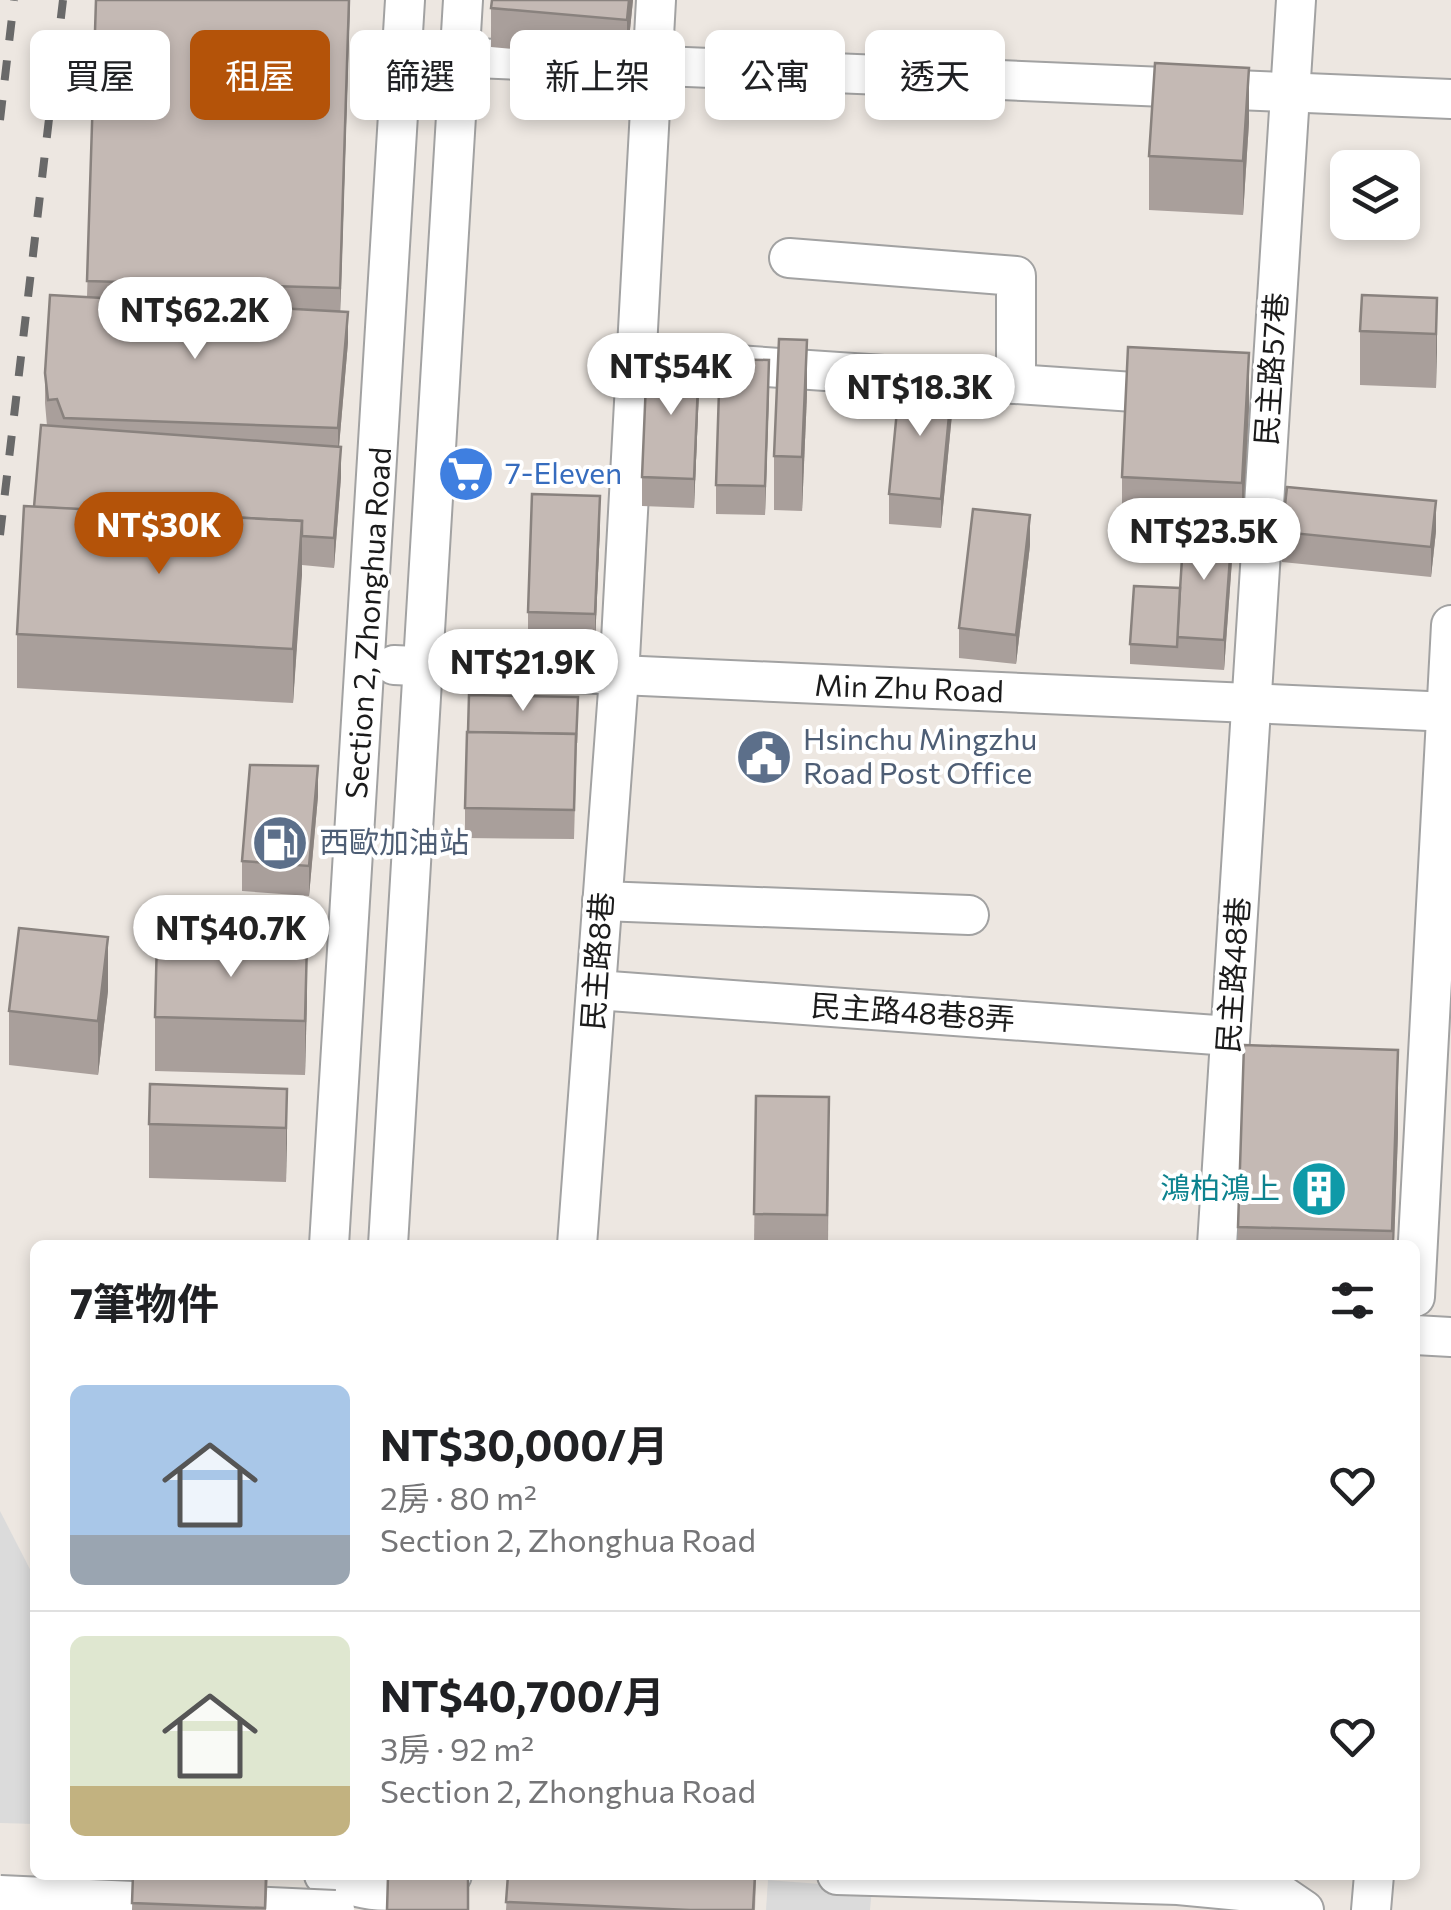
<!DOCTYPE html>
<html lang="zh-TW">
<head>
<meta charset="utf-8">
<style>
	body { margin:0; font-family:Commissioner,"Noto Sans TC",sans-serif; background:#f6f6f6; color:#202124; height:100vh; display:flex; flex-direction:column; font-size:38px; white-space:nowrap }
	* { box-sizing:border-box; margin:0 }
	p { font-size:32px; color:#757577 }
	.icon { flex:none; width:55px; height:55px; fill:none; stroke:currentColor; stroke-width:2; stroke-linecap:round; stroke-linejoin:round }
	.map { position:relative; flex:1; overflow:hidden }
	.details { position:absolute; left:30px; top:1240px; width:1390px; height:640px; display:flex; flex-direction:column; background:#fff; border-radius:15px; box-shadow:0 5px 15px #0003 }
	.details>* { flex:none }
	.banner { position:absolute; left:30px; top:30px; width:1392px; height:90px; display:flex; gap:20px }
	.controls { position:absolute; left:1330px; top:150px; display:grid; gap:20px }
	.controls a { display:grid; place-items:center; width:90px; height:90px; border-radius:15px; background:#fff; box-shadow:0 5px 15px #0003; font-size:50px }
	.price { position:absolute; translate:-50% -85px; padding:0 22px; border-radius:35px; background:#fff; color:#222; font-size:32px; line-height:65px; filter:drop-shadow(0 2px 5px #0008) }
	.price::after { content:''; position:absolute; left:50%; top:60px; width:30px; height:22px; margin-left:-15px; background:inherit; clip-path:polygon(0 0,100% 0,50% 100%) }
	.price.current { background:#b45309; color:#fff }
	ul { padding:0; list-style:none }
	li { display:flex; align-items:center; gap:30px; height:250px; padding:0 40px }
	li+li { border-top:2px solid #e0e0e0 }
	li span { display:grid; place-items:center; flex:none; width:280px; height:200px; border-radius:15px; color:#555 }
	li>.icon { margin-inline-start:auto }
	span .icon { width:120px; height:120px; fill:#fffc; stroke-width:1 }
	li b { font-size:42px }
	h2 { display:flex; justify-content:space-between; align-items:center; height:120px; padding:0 40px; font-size:42px }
	.pill { padding:0 35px; border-radius:15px; background:#fff; box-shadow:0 5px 15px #0003; font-size:35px; line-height:90px }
	.pill.current { background:#b45309; color:#fff }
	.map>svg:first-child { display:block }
</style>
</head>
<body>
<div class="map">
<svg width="1451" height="1910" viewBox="0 0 1451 1910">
	<rect width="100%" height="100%" fill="#ede7e1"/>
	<g fill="#dbdbdb">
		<path d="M0,1511L35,1579V1824L0,1823Z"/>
		<path d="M768,1880L872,1888L870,1910H766Z"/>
	</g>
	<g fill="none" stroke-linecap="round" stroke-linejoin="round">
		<g stroke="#a2a2a2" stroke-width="42">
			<g id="minor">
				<path d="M403,55L1451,99"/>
				<path d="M789,258L1016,276V384"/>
				<path d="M649,359L1178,395"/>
				<path d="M394,665L1451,712"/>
				<path d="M602,901L969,915"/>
				<path d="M596,990L1230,1036"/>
				<path d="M329,1245L405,0"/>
				<path d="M388,1245L463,0"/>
				<path d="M577,1245L619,677L656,0"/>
				<path d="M1217,1245L1296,0"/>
				<path d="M1415,1297L1451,625"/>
				<path d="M1415,1335L1451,1337"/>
				<path d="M324,1875C373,1898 404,1894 452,1875"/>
				<path d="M837,1875L1178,1885L1282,1895L1304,1910"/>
				<path d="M1371,1910L1374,1875"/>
			</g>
		</g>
		<use href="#minor" stroke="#fff" stroke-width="38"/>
		<g stroke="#696969" stroke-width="8" stroke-dasharray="20 20" stroke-linecap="butt">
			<path d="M0,120L14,0"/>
			<path d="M0,535L63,0"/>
		</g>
		<g stroke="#a2a2a2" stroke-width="42" stroke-linecap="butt">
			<path id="minor-bridge" d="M0,1895L335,1910"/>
		</g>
		<use href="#minor-bridge" stroke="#fff" stroke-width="38"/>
	</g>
	<g fill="#a99f9b">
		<path d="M96,0H350L340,311L348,342L339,447L341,477L334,568L302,565L293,703L17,688V634L34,507L47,426L45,403V373L87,297Z"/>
		<path d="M633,0L627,59L491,47V8Z"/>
		<path d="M1249,122L1243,215L1149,210V156Z"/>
		<path d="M1437,298L1436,388L1360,385V331Z"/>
		<path d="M699,389L694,508L642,506V477Z"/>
		<path d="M769,390L765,515L716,514V485Z"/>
		<path d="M807,394L802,511L774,510V456Z"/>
		<path d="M1249,407L1242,537L1232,536V560L1224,670L1130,664V644L1180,588L1183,534L1122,531V477Z"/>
		<path d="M952,414L941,528L889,524V494Z"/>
		<path d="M600,526L595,644L528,642V612Z"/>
		<path d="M1436,531L1431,577L1282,562V532Z"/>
		<path d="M1030,545L1016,664L959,658V628Z"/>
		<path d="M578,697L574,839L465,838V808Z"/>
		<path d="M318,796L309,896L242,891V861Z"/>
		<path d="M108,991L98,1075L9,1065V1011Z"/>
		<path d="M307,996L305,1075L155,1071V1017Z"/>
		<path d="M287,1089L286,1182L149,1178V1124Z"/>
		<path d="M756,1096L829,1151L828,1245H754Z"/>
		<path d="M1398,1133L1394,1245H1238V1227Z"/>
		<path d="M133,1875H268L266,1910H132Z"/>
		<path d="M508,1875H756L755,1910H506Z"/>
	</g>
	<g fill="#89827e">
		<path d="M349,0H350L340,318V288Z"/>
		<path d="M629,0H633L627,59V20Z"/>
		<path d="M1249,68V122L1243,215V161Z"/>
		<path d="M1437,298V352L1436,388V334Z"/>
		<path d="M348,312V342L338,458V428Z"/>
		<path d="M807,340V394L802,511V457Z"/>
		<path d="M1249,353V407L1242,537V483Z"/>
		<path d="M699,360V389L694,508V479Z"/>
		<path d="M769,360V390L765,515V486Z"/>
		<path d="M952,384V414L941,528V499Z"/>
		<path d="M341,447V477L334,568V538Z"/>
		<path d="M600,496V526L595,644V614Z"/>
		<path d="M1436,501V531L1431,577V547Z"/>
		<path d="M1030,515V545L1016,664V635Z"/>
		<path d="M302,521V575L293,703V649Z"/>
		<path d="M1232,530V560L1224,670V640Z"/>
		<path d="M318,766V796L309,896V866Z"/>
		<path d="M108,937V991L98,1075V1021Z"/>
		<path d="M307,942V996L305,1075V1021Z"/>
		<path d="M1398,1050V1133L1394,1245H1392Z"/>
		<path d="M287,1089V1143L286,1182V1128Z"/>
		<path d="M829,1097V1151L827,1245Z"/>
	</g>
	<g fill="#c4b9b4" stroke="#89827e" stroke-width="2.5">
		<path d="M96,0H349L340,288L87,281Z"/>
		<path d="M492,0H629L627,20L491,8Z"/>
		<path d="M1155,63L1249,68L1243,161L1149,156Z"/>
		<path d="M50,295L348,312L338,428L64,418L57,399L48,400L45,373Z"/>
		<path d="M1362,295L1437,298L1436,334L1360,331Z"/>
		<path d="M779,339L807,340L802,457L774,456Z"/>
		<path d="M1128,347L1249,353L1242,483L1122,477Z"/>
		<path d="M647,358L699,360L694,479L642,477Z"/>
		<path d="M720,359L769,360L765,486L716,485Z"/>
		<path d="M900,379L952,384L941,499L889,494Z"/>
		<path d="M41,425L341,447L334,538L302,536V521L34,507Z"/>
		<path d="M1287,487L1436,501L1431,547L1282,532Z"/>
		<path d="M532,494L600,496L595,614L528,612Z"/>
		<path d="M24,506L302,521L293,649L17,634Z"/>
		<path d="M973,509L1030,515L1016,635L959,628Z"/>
		<path d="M1184,527L1232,530L1224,640L1177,637Z"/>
		<path d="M1134,586L1180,588L1177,647L1130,644Z"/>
		<path d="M469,695L578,697L576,743V734L468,732Z"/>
		<path d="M467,732L576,734L574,810L465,808Z"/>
		<path d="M250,765L318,766L309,866L242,861Z"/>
		<path d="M19,928L108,937L98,1021L9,1011Z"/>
		<path d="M157,938L307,942L305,1021L155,1017Z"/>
		<path d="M1244,1045L1398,1050L1392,1231L1238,1227Z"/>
		<path d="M150,1084L287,1089L286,1128L149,1124Z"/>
		<path d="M756,1096L829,1097L827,1215L754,1214Z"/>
		<path d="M133,1875H266L265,1908L132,1903Z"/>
		<path d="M508,1875H755L753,1910H690L506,1902Z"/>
		<path d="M388,1877H468V1910H387Z"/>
	</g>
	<defs>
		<g id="supermarket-disc" transform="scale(2.875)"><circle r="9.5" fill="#3f7fe0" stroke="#fff"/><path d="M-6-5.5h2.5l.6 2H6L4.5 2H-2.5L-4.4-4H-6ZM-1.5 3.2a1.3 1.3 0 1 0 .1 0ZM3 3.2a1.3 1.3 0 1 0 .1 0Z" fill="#fff"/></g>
		<g id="civic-disc" transform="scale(2.875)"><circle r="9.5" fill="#5c6f8a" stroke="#fff"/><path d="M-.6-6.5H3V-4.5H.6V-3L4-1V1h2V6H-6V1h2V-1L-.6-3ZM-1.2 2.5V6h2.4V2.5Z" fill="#fff"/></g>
		<g id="fuel-disc" transform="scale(2.875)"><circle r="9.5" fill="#5c6f8a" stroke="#fff"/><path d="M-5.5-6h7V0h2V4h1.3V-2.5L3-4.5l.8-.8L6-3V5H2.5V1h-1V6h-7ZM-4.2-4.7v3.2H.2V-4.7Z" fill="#fff"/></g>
		<g id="building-disc" transform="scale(2.875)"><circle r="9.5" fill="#0f9aa8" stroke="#fff"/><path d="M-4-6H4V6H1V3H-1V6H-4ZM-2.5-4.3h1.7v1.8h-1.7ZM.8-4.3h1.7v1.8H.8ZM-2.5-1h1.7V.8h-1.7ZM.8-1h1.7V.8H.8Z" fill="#fff"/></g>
	</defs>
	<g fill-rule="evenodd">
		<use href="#supermarket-disc" x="466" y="474"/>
		<use href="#civic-disc" x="764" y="757"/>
		<use href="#fuel-disc" x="280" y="843"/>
		<use href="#building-disc" x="1319" y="1189"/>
	</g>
	<g text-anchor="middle" stroke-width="8" stroke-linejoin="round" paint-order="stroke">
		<g font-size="30" fill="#1b1b1b" stroke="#fff">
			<text transform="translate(1272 369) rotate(-86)" y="10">民主路57巷</text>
			<text transform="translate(369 623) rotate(-86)" y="10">Section 2, Zhonghua Road</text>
			<text transform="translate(909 689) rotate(2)" y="10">Min Zhu Road</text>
			<text transform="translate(598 961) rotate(-86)" y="10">民主路8巷</text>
			<text transform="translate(1234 975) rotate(-86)" y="10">民主路48巷</text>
			<text transform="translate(913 1013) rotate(4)" y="10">民主路48巷8弄</text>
		</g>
		<g font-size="30" fill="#366cbe" stroke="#fff" text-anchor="start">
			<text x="505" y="484">7-Eleven</text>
		</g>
		<g font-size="30" fill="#4e5e75" stroke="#fff" text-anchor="start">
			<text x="803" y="750">Hsinchu Mingzhu<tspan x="803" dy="34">Road Post Office</tspan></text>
			<text x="319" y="853">西歐加油站</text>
		</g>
		<g font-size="30" fill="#0d838f" stroke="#fff" text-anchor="end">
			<text x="1280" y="1199">鴻柏鴻上</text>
		</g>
	</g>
</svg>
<div class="controls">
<a><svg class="icon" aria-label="layers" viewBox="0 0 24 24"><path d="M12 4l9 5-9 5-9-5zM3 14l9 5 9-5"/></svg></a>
</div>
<b class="price" style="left:195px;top:362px">NT$62.2K</b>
<b class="price" style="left:671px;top:418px">NT$54K</b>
<b class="price" style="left:920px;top:439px">NT$18.3K</b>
<b class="price current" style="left:159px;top:577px">NT$30K</b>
<b class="price" style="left:1204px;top:583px">NT$23.5K</b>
<b class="price" style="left:523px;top:714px">NT$21.9K</b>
<b class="price" style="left:231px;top:980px">NT$40.7K</b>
<div class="banner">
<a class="pill">買屋</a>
<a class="pill current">租屋</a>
<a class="pill">篩選</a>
<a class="pill">新上架</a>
<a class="pill">公寓</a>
<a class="pill">透天</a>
</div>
<section class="details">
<h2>7筆物件<svg class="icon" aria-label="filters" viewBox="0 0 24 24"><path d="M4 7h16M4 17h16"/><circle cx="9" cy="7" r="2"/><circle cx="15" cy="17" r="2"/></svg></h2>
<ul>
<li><span style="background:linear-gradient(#a9c7e8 75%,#9aa5b1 0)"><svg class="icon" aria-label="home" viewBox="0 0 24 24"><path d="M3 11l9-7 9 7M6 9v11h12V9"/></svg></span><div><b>NT$30,000/月</b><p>2房 · 80 m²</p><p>Section 2, Zhonghua Road</p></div><svg class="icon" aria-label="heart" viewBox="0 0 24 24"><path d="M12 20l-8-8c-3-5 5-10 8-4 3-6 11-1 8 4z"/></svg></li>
<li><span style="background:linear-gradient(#dfe7d0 75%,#c2b280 0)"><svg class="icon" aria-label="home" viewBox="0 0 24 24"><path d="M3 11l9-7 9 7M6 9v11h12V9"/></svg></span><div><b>NT$40,700/月</b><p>3房 · 92 m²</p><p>Section 2, Zhonghua Road</p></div><svg class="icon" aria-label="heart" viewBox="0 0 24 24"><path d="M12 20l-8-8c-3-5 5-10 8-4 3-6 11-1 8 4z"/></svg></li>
</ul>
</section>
</div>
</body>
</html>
